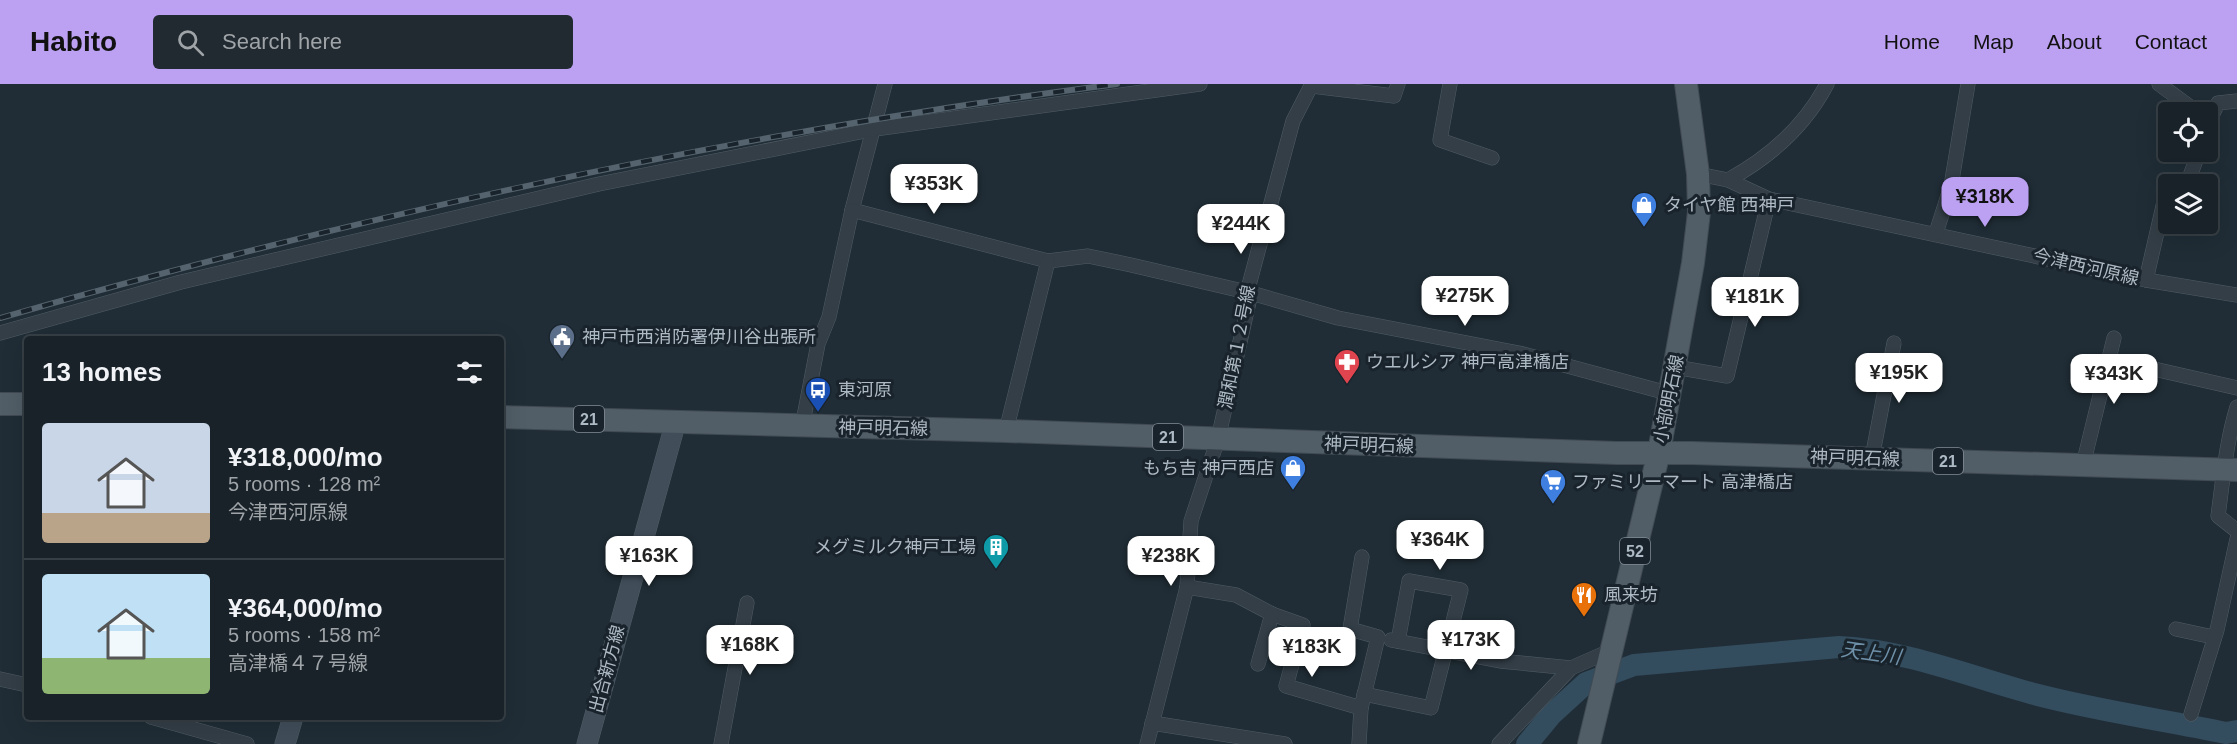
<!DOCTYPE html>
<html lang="en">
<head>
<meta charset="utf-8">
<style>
	body { margin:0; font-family:Helvetica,"Noto Sans JP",sans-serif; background:#212a30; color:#f1f3f6; height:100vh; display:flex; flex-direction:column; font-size:22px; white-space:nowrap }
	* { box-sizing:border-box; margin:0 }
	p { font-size:20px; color:#9fa4a8 }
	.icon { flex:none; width:33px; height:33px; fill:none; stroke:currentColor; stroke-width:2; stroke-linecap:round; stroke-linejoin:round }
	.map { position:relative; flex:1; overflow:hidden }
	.sheet { position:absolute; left:24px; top:252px; width:480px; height:384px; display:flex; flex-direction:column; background:#182228; border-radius:6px; box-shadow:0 6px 24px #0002,0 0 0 2px #363f45 }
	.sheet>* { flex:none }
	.fabs { position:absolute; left:2158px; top:18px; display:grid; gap:12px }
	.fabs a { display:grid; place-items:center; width:60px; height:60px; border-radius:6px; background:#182228; box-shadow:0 6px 24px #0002,0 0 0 2px #363f45; font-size:30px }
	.price { position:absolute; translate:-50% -51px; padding:0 14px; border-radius:12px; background:#fff; color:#222; font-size:20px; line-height:39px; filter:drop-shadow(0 2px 3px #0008) }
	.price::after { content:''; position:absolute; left:50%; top:36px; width:18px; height:14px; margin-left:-9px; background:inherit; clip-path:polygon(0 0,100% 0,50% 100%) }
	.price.on { background:#bca0f2; color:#111 }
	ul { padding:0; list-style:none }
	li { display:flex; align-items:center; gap:18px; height:150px; padding:0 18px }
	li+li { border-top:2px solid #363f45 }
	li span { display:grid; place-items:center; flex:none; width:168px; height:120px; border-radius:6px; color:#555 }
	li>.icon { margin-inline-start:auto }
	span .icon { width:72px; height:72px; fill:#fffc; stroke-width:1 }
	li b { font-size:26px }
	h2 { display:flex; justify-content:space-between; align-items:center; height:72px; padding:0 18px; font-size:26px }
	header { display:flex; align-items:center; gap:36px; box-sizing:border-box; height:84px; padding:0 30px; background:#bca0f2; color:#111 }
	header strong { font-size:28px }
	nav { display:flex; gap:33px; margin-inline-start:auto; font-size:21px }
	.search { width:420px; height:54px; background:#212a30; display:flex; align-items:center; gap:15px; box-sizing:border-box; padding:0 21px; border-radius:6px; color:#9fa4a8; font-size:22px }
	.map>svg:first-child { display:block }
</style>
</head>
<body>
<header>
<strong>Habito</strong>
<div class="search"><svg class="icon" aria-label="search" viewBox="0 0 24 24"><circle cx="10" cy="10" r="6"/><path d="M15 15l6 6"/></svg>Search here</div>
<nav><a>Home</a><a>Map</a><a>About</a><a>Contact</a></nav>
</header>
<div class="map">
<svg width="2237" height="660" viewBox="0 0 2237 660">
	<rect width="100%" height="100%" fill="#202d36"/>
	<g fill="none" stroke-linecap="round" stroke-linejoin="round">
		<path stroke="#334c5e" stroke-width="22" d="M1527,660L1551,631L1586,599L1634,581L1839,563C1907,566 1973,594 2038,611C2100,627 2164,636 2226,649L2237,647"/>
		<g stroke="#515c65" stroke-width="15">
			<g id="street">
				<path d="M1450,0L1440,56L1492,74"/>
				<path d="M2159,0L2197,28"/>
				<path d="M1312,2L1394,12L1398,0"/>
				<path d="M2208,40L2218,19L2237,17"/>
				<path d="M1698,90L1728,96C1770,73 1805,42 1827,0"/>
				<path d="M1728,96L1769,115L2146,196L2237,211"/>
				<path d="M2187,100L2199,68"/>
				<path d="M852,126L885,0"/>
				<path d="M1936,149L1951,102L1968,0"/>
				<path d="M2146,196L2166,109H2169"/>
				<path d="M0,249L181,198L599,100L875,45L1200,0"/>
				<path d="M1675,283L1727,292L1769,115"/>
				<path d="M2154,285L2237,304"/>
				<path d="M2237,323C2226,359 2223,395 2218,432L2237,447"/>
				<path d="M802,343L818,260L829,233L852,126L1048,177L1088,172L1131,181L1251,209L1338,234L1519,269L1671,310"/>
				<path d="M1006,347L1048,177"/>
				<path d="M1872,374L1894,259"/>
				<path d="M2083,381L2114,254"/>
				<path d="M1187,503L1236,511L1272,530L1303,541L1286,602L1361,624"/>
				<path d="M2176,545L2213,553"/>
				<path d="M1391,556L1500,577L1571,584"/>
				<path d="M1258,580L1272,530"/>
				<path d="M0,595L27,601"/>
				<path d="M1364,610L1431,624L1461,506L1409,497L1398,557"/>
				<path d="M2191,630L2217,546L2237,455"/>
				<path d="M151,633L247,660"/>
				<path d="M1152,639L1285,660"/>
				<path d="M721,660L747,519"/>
				<path d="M1147,660L1187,503L1191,437L1218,355L1251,209L1249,201L1293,37L1312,0"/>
				<path d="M1359,660L1361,624L1378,553L1350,545L1362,473"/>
				<path d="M1499,660L1571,584L1612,566"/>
			</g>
		</g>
		<g stroke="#515c65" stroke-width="21">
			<g id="secondary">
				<path d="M285,660L293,633"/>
				<path d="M587,660L676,337"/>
			</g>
		</g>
		<g stroke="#404a53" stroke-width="24">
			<g id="primary">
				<path d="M0,320H27"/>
				<path d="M501,333L1006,347L1617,369H1692L2237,386"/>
				<path d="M1589,660L1659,368L1693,179L1699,128L1698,90L1686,0"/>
			</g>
		</g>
		<use href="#street" stroke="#333e47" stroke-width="14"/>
		<use href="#secondary" stroke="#414e5a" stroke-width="20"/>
		<use href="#primary" stroke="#515e67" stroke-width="22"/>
		<g stroke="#55636e" stroke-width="6">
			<path id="rail" d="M0,234C366,130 739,48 1117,0"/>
		</g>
		<use href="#rail" stroke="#19232b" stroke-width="4" stroke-dasharray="11" stroke-linecap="butt"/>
	</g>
	<defs>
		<g id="shop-pin" transform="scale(1.35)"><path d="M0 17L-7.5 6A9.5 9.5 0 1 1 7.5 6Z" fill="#3f7fe0" stroke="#19232b"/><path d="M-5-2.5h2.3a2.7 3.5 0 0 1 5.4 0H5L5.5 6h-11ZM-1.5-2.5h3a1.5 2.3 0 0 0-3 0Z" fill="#fff"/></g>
		<g id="civic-pin" transform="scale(1.35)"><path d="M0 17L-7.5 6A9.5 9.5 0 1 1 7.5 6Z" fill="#5c6f8a" stroke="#19232b"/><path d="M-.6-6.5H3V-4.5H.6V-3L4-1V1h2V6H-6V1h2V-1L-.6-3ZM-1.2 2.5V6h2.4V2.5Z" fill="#fff"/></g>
		<g id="pharmacy-pin" transform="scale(1.35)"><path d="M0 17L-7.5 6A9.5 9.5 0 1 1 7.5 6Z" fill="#e0444e" stroke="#19232b"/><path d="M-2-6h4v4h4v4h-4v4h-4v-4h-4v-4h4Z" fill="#fff"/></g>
		<g id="bus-pin" transform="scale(1.35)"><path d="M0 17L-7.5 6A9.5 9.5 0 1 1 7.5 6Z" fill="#1a4fb4" stroke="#19232b"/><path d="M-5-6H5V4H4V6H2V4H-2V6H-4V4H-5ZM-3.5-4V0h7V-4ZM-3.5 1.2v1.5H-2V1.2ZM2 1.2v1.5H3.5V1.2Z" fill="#fff"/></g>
		<g id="supermarket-pin" transform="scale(1.35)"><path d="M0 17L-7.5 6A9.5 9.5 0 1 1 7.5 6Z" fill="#3f7fe0" stroke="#19232b"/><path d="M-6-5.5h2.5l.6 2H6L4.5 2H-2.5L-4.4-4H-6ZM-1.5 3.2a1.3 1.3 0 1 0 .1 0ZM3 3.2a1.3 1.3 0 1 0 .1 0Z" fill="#fff"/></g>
		<g id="building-pin" transform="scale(1.35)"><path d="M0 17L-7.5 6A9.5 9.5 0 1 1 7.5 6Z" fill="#0f9aa8" stroke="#19232b"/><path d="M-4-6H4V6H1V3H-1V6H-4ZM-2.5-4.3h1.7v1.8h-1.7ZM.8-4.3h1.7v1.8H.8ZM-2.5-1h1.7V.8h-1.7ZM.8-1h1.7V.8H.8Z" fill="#fff"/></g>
		<g id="restaurant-pin" transform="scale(1.35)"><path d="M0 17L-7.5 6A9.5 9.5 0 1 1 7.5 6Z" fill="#e8710a" stroke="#19232b"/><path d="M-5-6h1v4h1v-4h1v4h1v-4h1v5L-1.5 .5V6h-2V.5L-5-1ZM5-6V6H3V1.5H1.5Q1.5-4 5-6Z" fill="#fff"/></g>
	</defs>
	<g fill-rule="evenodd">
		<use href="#shop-pin" x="1644" y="121"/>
		<use href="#civic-pin" x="562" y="253"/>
		<use href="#pharmacy-pin" x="1347" y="278"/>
		<use href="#bus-pin" x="818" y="306"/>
		<use href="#shop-pin" x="1293" y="384"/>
		<use href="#supermarket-pin" x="1553" y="398"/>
		<use href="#building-pin" x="996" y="463"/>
		<use href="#restaurant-pin" x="1584" y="511"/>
	</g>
	<g text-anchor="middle" stroke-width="6" stroke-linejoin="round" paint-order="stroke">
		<g fill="#19232b" stroke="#818c96" stroke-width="1.5">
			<rect x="574" y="322" width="30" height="26" rx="4.5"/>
			<rect x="1153" y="340" width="30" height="26" rx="4.5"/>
			<rect x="1933" y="364" width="30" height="26" rx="4.5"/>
			<rect x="1620" y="454" width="30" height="26" rx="4.5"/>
		</g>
		<g font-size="16" font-weight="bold" fill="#adb9c4">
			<text x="589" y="341">21</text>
			<text x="1168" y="359">21</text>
			<text x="1948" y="383">21</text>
			<text x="1635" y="473">52</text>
		</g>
		<g font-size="18" fill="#adb9c4" stroke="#19232b" text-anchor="start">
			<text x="1664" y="127">タイヤ館 西神戸</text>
			<text x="582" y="259">神戸市西消防署伊川谷出張所</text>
			<text x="1366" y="284">ウエルシア 神戸高津橋店</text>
			<text x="838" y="312">東河原</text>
			<text x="1274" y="390" text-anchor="end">もち吉 神戸西店</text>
			<text x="1572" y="404">ファミリーマート 高津橋店</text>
			<text x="976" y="469" text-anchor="end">メグミルク神戸工場</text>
			<text x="1604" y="517">風来坊</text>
		</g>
		<g font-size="18" fill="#adb9c4" stroke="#19232b">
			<text transform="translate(2086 183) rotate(13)" y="6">今津西河原線</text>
			<text transform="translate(1237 263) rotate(-79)" y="6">潤和第１２号線</text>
			<text transform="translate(1669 315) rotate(-79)" y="6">小部明石線</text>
			<text transform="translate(883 344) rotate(1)" y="6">神戸明石線</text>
			<text transform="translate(1369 361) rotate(2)" y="6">神戸明石線</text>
			<text transform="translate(1855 374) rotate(2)" y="6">神戸明石線</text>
			<text transform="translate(607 585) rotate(-75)" y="6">出合新方線</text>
		</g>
		<g font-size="20" font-style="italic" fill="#6e90a8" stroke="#19232b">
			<text transform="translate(1871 569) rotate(8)" y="7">天上川</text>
		</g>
	</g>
</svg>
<div class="fabs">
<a><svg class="icon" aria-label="locate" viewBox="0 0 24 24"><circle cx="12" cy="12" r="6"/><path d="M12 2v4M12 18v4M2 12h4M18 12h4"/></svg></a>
<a><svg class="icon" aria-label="layers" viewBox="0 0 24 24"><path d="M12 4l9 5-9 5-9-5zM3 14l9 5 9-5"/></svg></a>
</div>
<b class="price" style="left:934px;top:131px">¥353K</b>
<b class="price on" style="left:1985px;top:144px">¥318K</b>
<b class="price" style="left:1241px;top:171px">¥244K</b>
<b class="price" style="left:1465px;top:243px">¥275K</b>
<b class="price" style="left:1755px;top:244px">¥181K</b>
<b class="price" style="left:1899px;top:320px">¥195K</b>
<b class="price" style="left:2114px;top:321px">¥343K</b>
<b class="price" style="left:1440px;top:487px">¥364K</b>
<b class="price" style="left:649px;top:503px">¥163K</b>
<b class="price" style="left:1171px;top:503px">¥238K</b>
<b class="price" style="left:1471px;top:587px">¥173K</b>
<b class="price" style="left:750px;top:592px">¥168K</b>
<b class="price" style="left:1312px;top:594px">¥183K</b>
<section class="sheet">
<h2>13 homes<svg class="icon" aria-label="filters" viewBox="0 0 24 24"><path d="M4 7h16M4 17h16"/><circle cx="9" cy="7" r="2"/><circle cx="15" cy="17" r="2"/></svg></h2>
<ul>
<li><span style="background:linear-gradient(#c9d6e8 75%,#b9a48a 0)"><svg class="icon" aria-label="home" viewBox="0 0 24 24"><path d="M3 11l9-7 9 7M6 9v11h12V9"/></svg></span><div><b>¥318,000/mo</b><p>5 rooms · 128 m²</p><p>今津西河原線</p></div></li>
<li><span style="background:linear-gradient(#bfe0f5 70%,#8fb573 0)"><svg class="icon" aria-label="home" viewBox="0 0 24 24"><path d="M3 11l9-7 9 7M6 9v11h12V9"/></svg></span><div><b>¥364,000/mo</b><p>5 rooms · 158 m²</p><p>高津橋４７号線</p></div></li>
</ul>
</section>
</div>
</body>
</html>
